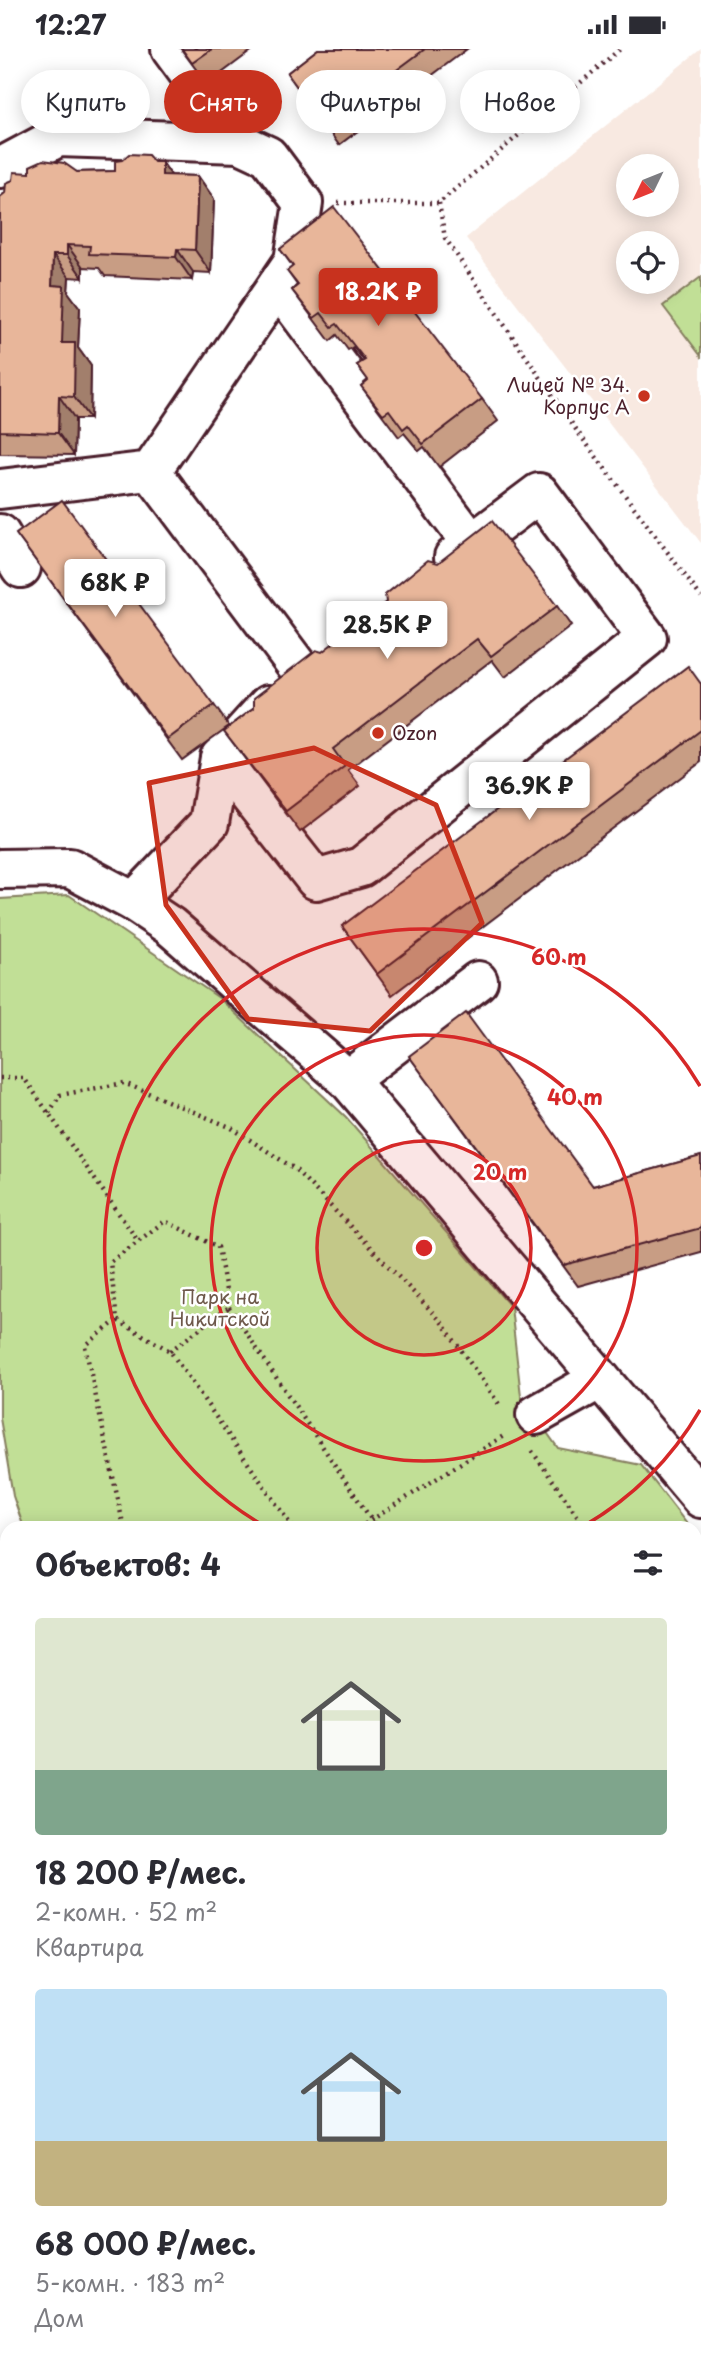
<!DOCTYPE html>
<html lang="ru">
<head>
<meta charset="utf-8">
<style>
	body { margin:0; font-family:"Playpen Sans",sans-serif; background:#f7f7f7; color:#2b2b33; height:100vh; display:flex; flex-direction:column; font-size:26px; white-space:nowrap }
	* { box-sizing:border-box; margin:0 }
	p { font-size:23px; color:#7c7c81 }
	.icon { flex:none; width:38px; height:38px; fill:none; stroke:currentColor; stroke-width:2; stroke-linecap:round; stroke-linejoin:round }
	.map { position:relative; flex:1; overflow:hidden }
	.panel { position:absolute; left:0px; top:1472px; width:702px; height:842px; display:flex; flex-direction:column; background:#fff; border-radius:21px 21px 0 0; box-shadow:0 4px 18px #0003 }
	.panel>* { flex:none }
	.guide { position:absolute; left:21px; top:21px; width:660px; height:63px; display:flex; gap:14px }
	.needle { width:46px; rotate:227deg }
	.tools { position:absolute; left:616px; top:105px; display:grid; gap:14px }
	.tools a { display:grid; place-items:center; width:63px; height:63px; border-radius:50%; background:#fff; box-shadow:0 4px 18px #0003; font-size:35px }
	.price { position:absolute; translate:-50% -60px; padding:0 16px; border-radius:7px; background:#fff; color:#222; font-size:23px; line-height:46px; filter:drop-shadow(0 2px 4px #0008) }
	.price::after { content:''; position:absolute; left:50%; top:42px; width:21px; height:16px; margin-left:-10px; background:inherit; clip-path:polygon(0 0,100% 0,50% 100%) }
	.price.on { background:#c8321e; color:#fff }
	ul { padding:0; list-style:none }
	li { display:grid; align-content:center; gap:14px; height:371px; padding:0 35px }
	li span { display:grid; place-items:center; height:217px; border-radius:7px; color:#555 }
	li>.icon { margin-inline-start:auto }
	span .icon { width:126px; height:126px; fill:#fffc; stroke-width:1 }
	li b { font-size:30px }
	h2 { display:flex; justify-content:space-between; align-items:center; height:84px; padding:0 35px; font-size:30px }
	.pill { padding:0 24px; border-radius:32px; background:#fff; box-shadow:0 4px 18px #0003; font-size:24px; line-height:63px }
	.pill.on { background:#c8321e; color:#fff }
	.status { display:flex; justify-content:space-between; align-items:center; height:49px; padding:0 35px; background:#fff; direction:ltr }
	.status svg { height:19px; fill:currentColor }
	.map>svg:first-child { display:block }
</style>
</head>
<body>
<div class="status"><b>12:27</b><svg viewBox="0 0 49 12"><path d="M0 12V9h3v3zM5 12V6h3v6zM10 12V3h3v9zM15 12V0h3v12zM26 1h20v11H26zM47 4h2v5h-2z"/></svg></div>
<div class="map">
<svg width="701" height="2313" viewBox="0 0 701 2313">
	<rect width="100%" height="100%" fill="#fff"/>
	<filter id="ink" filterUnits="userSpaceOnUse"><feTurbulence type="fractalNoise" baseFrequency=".0143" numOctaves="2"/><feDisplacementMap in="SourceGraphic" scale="14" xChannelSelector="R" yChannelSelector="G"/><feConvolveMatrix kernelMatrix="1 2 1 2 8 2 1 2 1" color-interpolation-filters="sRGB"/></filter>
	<g filter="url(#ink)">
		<path fill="#f8e9e1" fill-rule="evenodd" d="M701,0V494L466,189ZM628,117H667V156H628ZM628,194H667V233H628Z"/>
		<g fill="#c1df96" stroke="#867f60" stroke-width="2">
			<path d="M701,228V307L663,257Z"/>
			<path d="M69,846L219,949L346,1068L511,1258L521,1347L558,1399L641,1416L690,1479H24L13,1447L0,1369V850Z"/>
			<path d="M695,1485L701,1493V1827L695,1831Z"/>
		</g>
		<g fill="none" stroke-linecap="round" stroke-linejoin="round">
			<g stroke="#4a1f2b" stroke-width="44">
				<g id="minor">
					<path d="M0,119L58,88L240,94"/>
					<path d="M278,236L472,495"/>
					<path d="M151,422L301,622"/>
					<path d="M0,440L151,422L294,212L303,154L268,107L240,94L171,0"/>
					<path d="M0,485L21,519"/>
					<path d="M220,709L316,831L361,818L647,589L539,444L454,508"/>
					<path d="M0,820L70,819L134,853L170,877L348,1031L701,1449"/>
					<path d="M134,853L209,774L220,709L268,656"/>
					<path d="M348,1031L478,932"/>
					<path d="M536,1366L600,1330"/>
					<path d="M0,1670L7,1685"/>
					<path d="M443,2306L449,2313"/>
				</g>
			</g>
			<g stroke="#4a1f2b" stroke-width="4.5" stroke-dasharray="2 5" stroke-linecap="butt">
				<path d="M338,154H439L620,0"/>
				<path d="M439,154L445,189L577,382L701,548"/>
				<path d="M0,1029H24L138,1192"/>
				<path d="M49,1064L60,1046L124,1034L230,1078L295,1120L440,1271L501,1358"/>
				<path d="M229,1258L377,1479"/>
				<path d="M117,1271L85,1297L124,1479"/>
				<path d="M170,1302L229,1258L218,1198L165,1172L110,1213L117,1271L170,1302L293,1479"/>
				<path d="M532,1402L586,1479"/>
				<path d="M359,1479L505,1386"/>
			</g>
			<use href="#minor" stroke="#fff" stroke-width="38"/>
		</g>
		<g fill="#c89d84" stroke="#4a1f2b" stroke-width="2">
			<path d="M181,0H254L207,35Z"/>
			<path d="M318,0H467L339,96L287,24Z"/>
			<path d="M154,113H162L171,126L198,127L214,150L211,224L193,223L192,231L105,227L99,219L83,218V229L69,228L68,243L80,259L78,299L91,317L90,370H75L74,406L0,405V148L30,124L115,122Z"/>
			<path d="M280,200L482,350L498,372L439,418L424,398L419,402L404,384L399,388L377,359L361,337L368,331L357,316L364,312L353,298L348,301L337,286L330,292L292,241L297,236L287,222L293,218Z"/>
			<path d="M16,485L214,656L229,677L182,711Z"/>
			<path d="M557,557L571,577L505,628L492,611L348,721L360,737L300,783L224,682L254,659L322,603Z"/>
			<path d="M701,635V713L392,946L342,877Z"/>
			<path d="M409,1007L593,1137L701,1107V1203L578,1237Z"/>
		</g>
		<g fill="#a27f6c" stroke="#4a1f2b" stroke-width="2">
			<path d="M162,113L178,136L162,126Z"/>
			<path d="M198,127L214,150L211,224L195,201Z"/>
			<path d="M67,196L83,218V229L67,206Z"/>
			<path d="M177,200L193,223L192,231L176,208Z"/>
			<path d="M53,206L69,228L68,243L80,259L78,299L91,317L90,370L74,348L62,294L52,236Z"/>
			<path d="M59,347L75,370L74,406L58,384Z"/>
		</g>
		<g fill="#e8b69a" stroke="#4a1f2b" stroke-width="2">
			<path d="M182,0H212L192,14Z"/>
			<path d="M318,0H425L324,75L287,24Z"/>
			<path d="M129,105L148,106L154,113H162V126L198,127L195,201L177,200L176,208L89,205L90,197L67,196V206H53L52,236L64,237L62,294H75L74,348L59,347L58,384L0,382V148L5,144L6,134L13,131L14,123L30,124V117L43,111L64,114L77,123L115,122V112L122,111Z"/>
			<path d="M334,158L482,350L423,395L408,376L403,380L389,361L383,365L361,337L368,331L357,316L365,311L337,275L332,278L321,264L314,269L292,241L298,236L287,222L293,217L280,200Z"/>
			<path d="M62,451L214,656L168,690L16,485Z"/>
			<path d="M492,472L557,557L491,607L477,590L333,700L345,717L286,762L224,682L254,659V649L316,601L322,603L386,553L385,546L428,511L438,514Z"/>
			<path d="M688,617L701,635V681L377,925L342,877Z"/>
			<path d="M466,964L593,1137L701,1107V1179L564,1216L409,1007Z"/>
			<path d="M695,1497L701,1506V1751L695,1755Z"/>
			<path d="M701,1754V1774L695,1765V1758Z"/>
			<path d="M0,1860L7,1869V2044L0,2035Z"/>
			<path d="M701,1887V2240L695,2232V1915L700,1911L695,1905V1892Z"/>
			<path d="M7,2303V2306H86L91,2313H0V2308Z"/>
			<path d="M221,2306H337L342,2313H226Z"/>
		</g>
	</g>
	<path fill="#c8321e" fill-opacity="0.2" stroke="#c8321e" stroke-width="5" stroke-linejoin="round" d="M314,699L436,756L482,874L370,982L248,970L166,856L149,734Z"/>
	<circle cx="424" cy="1199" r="107" fill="#d62828" fill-opacity=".12"/>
	<g fill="none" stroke="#d62828" stroke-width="3.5">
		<circle cx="424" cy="1199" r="107"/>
		<circle cx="424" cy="1199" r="213"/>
		<path d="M700 1361A320 320 0 0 1 582 1478M266 1478A320 320 0 1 1 700 1037"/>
	</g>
	<g fill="#c8321e" stroke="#fff" stroke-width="2.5">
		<circle cx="644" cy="347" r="7"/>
		<circle cx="378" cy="684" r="7"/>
	</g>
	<g text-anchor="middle" stroke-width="5" stroke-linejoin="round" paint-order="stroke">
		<g font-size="19" fill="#4a1f2b" stroke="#fff" text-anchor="end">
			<text x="630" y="343">Лицей № 34.<tspan x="630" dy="22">Корпус А</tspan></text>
			<text x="392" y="691" text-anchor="start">Ozon</text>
		</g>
		<g font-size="19" fill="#6e594b" stroke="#fff">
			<text x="220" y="1255">Парк на<tspan x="220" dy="22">Никитской</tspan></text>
		</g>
	</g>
	<circle cx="424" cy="1199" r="10" fill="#d62828" stroke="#fff" stroke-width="3.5"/>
	<g font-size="21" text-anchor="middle" font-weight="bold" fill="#d62828" stroke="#fff" stroke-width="5" stroke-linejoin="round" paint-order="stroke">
		<text x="559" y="916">60 m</text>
		<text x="575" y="1056">40 m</text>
		<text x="500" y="1131">20 m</text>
	</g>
</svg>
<div class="tools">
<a><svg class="needle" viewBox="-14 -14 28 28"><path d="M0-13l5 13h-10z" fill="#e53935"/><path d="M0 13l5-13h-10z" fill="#7c7c81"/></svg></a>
<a><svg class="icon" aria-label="locate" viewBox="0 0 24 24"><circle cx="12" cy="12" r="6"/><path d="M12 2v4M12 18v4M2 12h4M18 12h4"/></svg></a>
</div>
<b class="price on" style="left:378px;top:279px">18.2K ₽</b>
<b class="price" style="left:115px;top:570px">68K ₽</b>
<b class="price" style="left:387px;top:612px">28.5K ₽</b>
<b class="price" style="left:529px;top:773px">36.9K ₽</b>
<div class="guide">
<a class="pill">Купить</a>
<a class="pill on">Снять</a>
<a class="pill">Фильтры</a>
<a class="pill">Новое</a>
</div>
<section class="panel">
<h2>Объектов: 4<svg class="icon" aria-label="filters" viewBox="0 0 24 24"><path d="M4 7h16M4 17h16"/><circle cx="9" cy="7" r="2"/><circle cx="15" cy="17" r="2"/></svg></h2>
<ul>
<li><span style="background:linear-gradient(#dfe7d0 70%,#7fa58c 0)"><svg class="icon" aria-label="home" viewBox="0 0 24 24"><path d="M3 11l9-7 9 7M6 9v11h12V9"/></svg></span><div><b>18 200 ₽/мес.</b><p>2-комн. · 52 m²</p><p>Квартира</p></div></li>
<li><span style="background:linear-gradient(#bfe0f5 70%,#c2b280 0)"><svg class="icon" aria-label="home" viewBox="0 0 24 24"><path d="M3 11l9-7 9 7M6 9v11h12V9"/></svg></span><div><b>68 000 ₽/мес.</b><p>5-комн. · 183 m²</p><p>Дом</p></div></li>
</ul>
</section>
</div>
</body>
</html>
